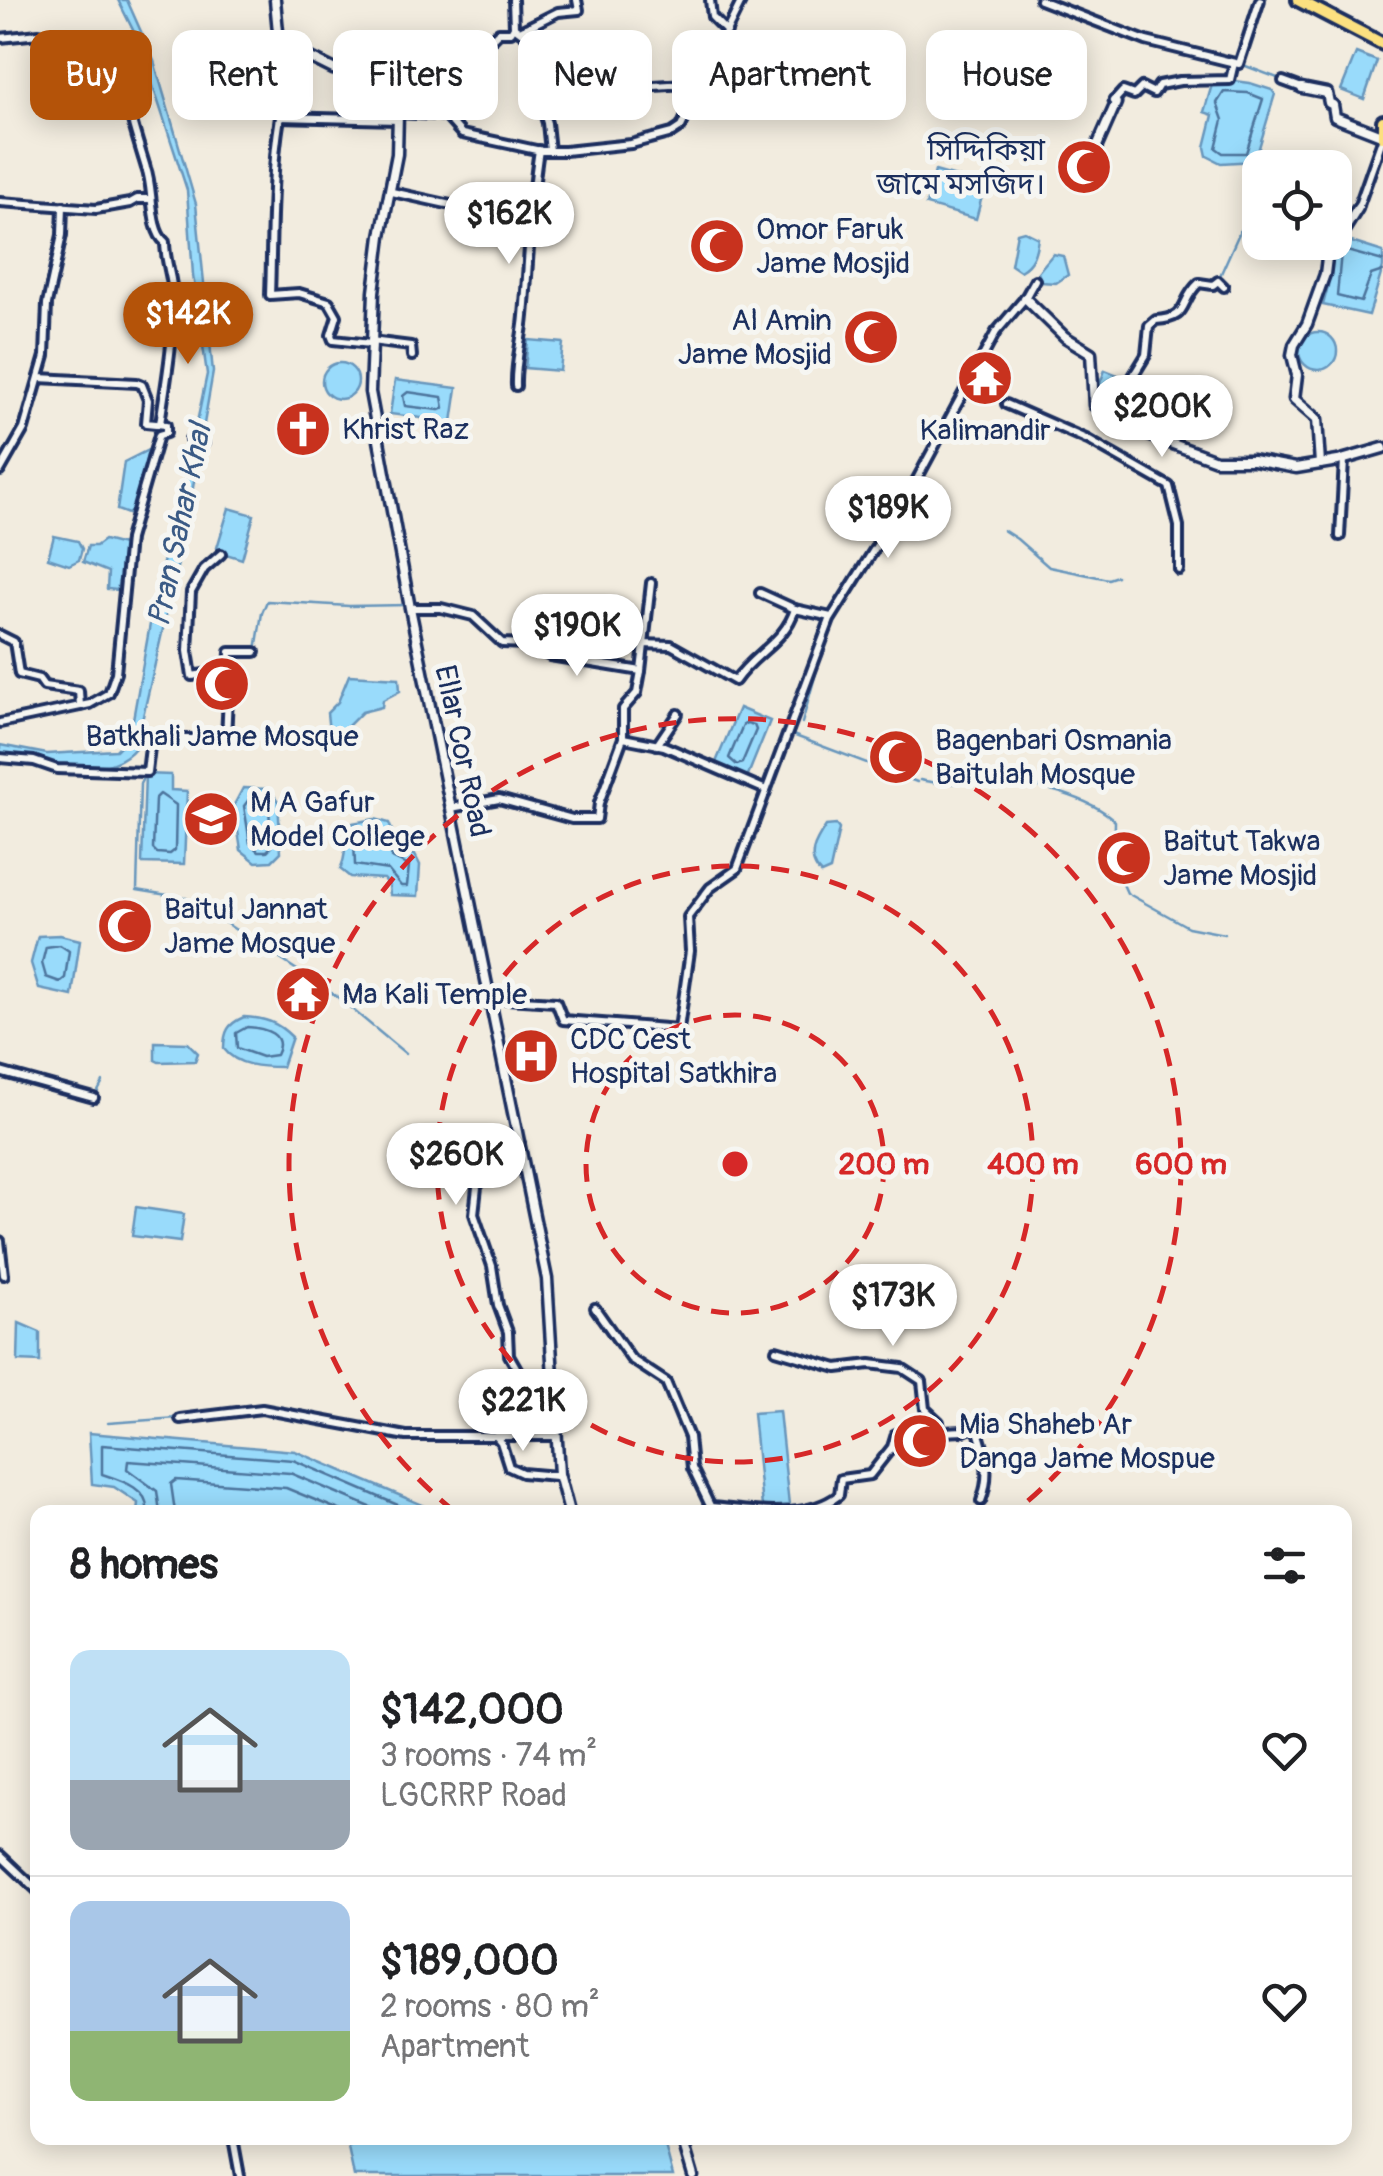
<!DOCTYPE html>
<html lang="en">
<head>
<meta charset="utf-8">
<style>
	body { margin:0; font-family:Pangolin,"Noto Sans Bengali",sans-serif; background:#f6f6f6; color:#202124; height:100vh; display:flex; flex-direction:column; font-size:38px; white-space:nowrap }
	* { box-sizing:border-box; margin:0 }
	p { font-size:32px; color:#757577 }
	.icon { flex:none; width:55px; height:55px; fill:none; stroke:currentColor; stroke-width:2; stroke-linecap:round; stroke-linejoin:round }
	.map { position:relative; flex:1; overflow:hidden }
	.drawer { position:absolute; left:30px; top:1505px; width:1322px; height:640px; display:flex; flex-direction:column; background:#fff; border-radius:20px; box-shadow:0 5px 25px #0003 }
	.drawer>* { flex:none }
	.hud { position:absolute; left:30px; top:30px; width:1325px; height:90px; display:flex; gap:20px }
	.controls { position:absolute; left:1242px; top:150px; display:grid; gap:20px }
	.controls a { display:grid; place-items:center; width:110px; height:110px; border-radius:20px; background:#fff; box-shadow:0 5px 25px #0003; font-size:50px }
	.price { position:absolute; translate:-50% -85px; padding:0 22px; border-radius:35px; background:#fff; color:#222; font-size:32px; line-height:65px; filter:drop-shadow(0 2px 5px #0008) }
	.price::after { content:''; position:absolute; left:50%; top:60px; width:30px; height:22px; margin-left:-15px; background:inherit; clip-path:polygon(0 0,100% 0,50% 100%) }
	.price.current { background:#b45309; color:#fff }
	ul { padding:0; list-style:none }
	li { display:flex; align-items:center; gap:30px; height:250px; padding:0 40px }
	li+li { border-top:2px solid #e0e0e0 }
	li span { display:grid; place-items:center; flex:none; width:280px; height:200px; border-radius:20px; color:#555 }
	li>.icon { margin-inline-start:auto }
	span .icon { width:120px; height:120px; fill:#fffc; stroke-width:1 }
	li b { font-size:42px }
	h2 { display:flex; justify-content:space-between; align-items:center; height:120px; padding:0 40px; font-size:42px }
	.tag { padding:0 35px; border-radius:20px; background:#fff; box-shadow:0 5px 25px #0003; font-size:35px; line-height:90px }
	.tag.current { background:#b45309; color:#fff }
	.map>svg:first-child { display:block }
</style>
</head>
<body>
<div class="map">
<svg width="1383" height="2176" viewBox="0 0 1383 2176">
	<rect width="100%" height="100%" fill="#f2ecdf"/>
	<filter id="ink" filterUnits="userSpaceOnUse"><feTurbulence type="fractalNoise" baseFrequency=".01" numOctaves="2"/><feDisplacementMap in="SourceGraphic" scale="20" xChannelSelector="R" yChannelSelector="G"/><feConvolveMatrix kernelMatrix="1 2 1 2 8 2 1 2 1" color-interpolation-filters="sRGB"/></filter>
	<g filter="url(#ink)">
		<g fill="#99dbfb" stroke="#6796bc" stroke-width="2.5">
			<path d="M118,0H127L154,61L196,204L213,372L186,528L136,747C106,784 39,763 0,757V745L47,754L116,750L130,736L157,585L184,485L207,374L193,275L187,190L138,40Z"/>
			<path d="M1356,53L1377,61L1364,99L1341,90Z"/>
			<path d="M1214,78L1250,83L1272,90L1275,94L1255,161L1221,163L1207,156L1205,147L1213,115L1204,112Z"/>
			<path d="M935,171L985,185L976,219L926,205Z"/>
			<path d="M1024,231L1038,238C1036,252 1033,264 1020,271L1011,265L1017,233Z"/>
			<path d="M1345,240L1383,252V267L1369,315L1323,305L1328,286L1330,247Z"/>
			<path d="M1053,254L1063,256L1068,275L1056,283L1041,282L1038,272Z"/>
			<circle cx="1318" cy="351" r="19"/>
			<path d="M528,340L563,343L560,371L525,368Z"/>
			<circle cx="340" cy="381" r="18"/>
			<path d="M1105,370L1125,378L1113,409L1093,402Z"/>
			<path d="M395,380L457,388L452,422L390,414Z"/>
			<path d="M148,450L136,508L128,514L117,510L124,462Z"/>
			<path d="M229,508L254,515L242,559L216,551Z"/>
			<path d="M54,536L78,541L82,549L79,560L69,565L48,558Z"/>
			<path d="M104,540L123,545L124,557L117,590L107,589L108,572L83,562L88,546H96Z"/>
			<path d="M349,675L399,678L400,691L383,700L382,707L362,712L342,732H329L327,713L338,702Z"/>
			<path d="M739,708L770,721L746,780L714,767Z"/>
			<path d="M145,774L171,775V790L187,791L184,864L142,863Z"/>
			<path d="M243,788L269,789L278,801L281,852L272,861L256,862L241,850L234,805Z"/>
			<path d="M375,819L389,823L400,852L415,855L420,865L418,896L390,895L389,885L384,879L350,877L340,869C349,853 341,839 353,823Z"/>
			<path d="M836,825L839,829L830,870L821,874C805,858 815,842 826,826Z"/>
			<path d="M60,935L80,940L72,996L39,989L31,963L38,936Z"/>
			<path d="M244,1017C265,1018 277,1022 292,1037L282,1067C261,1067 237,1066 224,1049C224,1031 228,1024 244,1017Z"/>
			<path d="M155,1042L188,1043L198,1053L195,1061L159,1062L155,1060Z"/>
			<path d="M136,1207L184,1214L180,1242L132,1236Z"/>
			<path d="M19,1323L40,1332V1362L18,1361Z"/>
			<path d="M779,1411L789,1505L762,1507L753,1413Z"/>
			<path d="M89,1433L295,1451L439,1512H137L138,1503L114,1487L92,1484Z"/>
			<path d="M346,2138H663L673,2176H354Z"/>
		</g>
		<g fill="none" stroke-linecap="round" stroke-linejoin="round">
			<g stroke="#4d749d" stroke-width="2.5">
				<path d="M1224,92L1248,93L1263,99L1246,153H1223L1216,148L1223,120L1217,103Z"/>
				<path d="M1383,261L1347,251L1341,252L1337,296L1361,302L1371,275L1383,271"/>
				<path d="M408,392L442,397L444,408L439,410L405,406L403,396Z"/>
				<path d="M747,723L754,725L756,730L742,763L737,765L729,758L743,725Z"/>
				<path d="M160,794L176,805L175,850L170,854L157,853L153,849L155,799Z"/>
				<path d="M250,798L264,799L269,805L271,847L267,851H259L250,843L244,806Z"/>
				<path d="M362,830L382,831L392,858L409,866L407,886H401L388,870L355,865L354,841Z"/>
				<path d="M60,945L69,951L65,978L60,982L46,977L42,963L46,947Z"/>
				<path d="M247,1027C265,1028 287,1034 276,1055L262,1057L237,1048L236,1033Z"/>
				<path d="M147,1512C150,1488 120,1480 102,1474V1445L293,1460L414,1512"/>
				<path d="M160,1512L157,1491L127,1469L128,1461L290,1473L382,1512"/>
				<path d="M175,1512L171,1484L176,1480L286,1488L344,1512"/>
			</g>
			<g stroke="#6796bc" stroke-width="2.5">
				<path d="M1243,65L1283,80"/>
				<path d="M276,196L277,174"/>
				<path d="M1219,278L1245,220L1256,172"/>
				<path d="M973,381L982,365"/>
				<path d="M1003,530L1017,539L1049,567L1108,579L1117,576"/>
				<path d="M872,558L895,523"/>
				<path d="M829,631L858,582"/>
				<path d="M256,650L262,613L267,601L349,606L408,605"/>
				<path d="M802,723L823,648"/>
				<path d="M790,734L917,782"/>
				<path d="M139,739L147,738V751"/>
				<path d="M145,774L140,784L137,890L186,898L195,903L335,995L406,1054"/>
				<path d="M920,780C946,786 971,782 998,782C1030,781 1092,798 1115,821L1114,864L1127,893L1188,927L1224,934"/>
				<path d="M96,1095L103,1082"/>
				<path d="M108,1423L178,1418"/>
			</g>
			<g stroke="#1b2f5e" stroke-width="14">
				<g id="tertiary">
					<path d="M513,0L514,27L533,41L534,80L547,123L550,151"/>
					<path d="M710,0L712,17L727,32"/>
					<path d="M1040,0L1146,41L1239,64L1260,0"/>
					<path d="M522,30L558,12L579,10L577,0"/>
					<path d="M0,38L39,34L83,46L100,57L111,76L125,83C128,113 138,141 146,168C154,188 149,230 165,242C165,262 173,278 173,297C174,341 166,381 160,424"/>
					<path d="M491,40L499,32H511L514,27"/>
					<path d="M298,53C268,122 273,219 270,295L299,293L329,302L337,316L331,335L333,340L371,344"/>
					<path d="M1283,81L1302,88"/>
					<path d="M604,95L654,86L701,83L742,0"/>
					<path d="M1114,101L1123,91L1134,95L1142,87L1154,93L1159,85L1180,81L1230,80L1234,63"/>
					<path d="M398,113L438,115L446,116L462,134L541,151H565L631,144L672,133L681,127L701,83"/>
					<path d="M280,117L398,120"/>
					<path d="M392,192L451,205L531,211"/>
					<path d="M0,202L96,209L130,203L137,199H151"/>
					<path d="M1358,208L1383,137"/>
					<path d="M371,341L411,346L412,356"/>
					<path d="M516,386C515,362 522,340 524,316C529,260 530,205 539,150"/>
					<path d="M1006,404L1088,440L1169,486L1179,526V570"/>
					<path d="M1118,417L1132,378L1146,355L1149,326L1156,320C1191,318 1178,302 1199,283L1213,285L1218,281L1224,287"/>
					<path d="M190,439L204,443"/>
					<path d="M0,471L24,429L45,356L47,304L62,235L63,206"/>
					<path d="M1340,536L1344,460"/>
					<path d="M221,554L204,569L191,592L188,651L192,676L229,670"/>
					<path d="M410,608H441L473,616L502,643L527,644L550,656L641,671L651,583"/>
					<path d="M795,609L831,617"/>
					<path d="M0,635L14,642L19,674L39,679L44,686L79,691L80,706"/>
					<path d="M642,644L671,645L735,681C754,653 785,642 795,609L760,593"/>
					<path d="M641,671L637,693L623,709V738L664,746L766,790"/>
					<path d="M0,723L90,704L109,693L116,673L129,539L159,435L166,433V425L146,423L148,400L142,385L137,383L39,378"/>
					<path d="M657,745L678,714"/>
					<path d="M0,758L34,761L57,769L147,772L151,739H226L230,652H255"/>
					<path d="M451,808L499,799L572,819H597L599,803L623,738"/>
					<path d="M490,998L556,1002L563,1020L679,1029L690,951L688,917L710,888L737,869L830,620L909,494L996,332L1025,298L1035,280"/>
					<path d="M0,1072L94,1098"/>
					<path d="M520,1143L501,1149L477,1187L474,1214L492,1266L498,1305L508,1332L509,1355L524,1381L554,1400"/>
					<path d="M0,1241L4,1275"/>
					<path d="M595,1308L631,1359L666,1382L689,1437L692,1468L713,1512"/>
					<path d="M776,1350L837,1368L870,1364L902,1368L922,1381L925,1409L939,1422L940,1431"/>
					<path d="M180,1419L262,1409L406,1436H556"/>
					<path d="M496,1436L501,1442L509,1467L522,1473L556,1476"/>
					<path d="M710,1507C752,1510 804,1522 839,1495L841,1479L870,1475L892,1447L896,1434L964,1431L976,1426C986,1452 991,1475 981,1501"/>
					<path d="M0,1855L38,1891"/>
					<path d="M233,2138L240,2176"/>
				</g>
			</g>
			<g stroke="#1b2f5e" stroke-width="15">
				<g id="secondary">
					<path d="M275,0L279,42L333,69L389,79L394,82L398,113L397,154L381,236L374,292L370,392L410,608L547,1279L559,1474L569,1512"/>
					<path d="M1302,88L1327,93L1329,103L1333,105L1335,117L1381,135"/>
					<path d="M1089,179L1095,165L1094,153L1116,103L1114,101"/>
					<path d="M1335,238L1343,232L1358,208"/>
					<path d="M1025,298L1065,337L1091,353L1094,405L1135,430L1216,460H1253L1296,468L1338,461L1383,448"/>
					<path d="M1320,464L1317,419L1294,399L1297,375L1292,355L1294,345L1307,324L1325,274L1329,242"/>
					<path d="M682,2138L693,2176"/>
				</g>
			</g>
			<g stroke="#1b2f5e" stroke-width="18">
				<g id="primary">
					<path d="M1298,0L1383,44"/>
					<path d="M1383,121V137"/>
				</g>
			</g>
			<use href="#tertiary" stroke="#f6f6f2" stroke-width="6"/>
			<use href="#secondary" stroke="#f6f6f2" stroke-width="8"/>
			<use href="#primary" stroke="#fce080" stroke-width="10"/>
		</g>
	</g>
	<g fill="none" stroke="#d62828" stroke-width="5" stroke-dasharray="18 12">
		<circle cx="735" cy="1164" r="149"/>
		<circle cx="735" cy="1164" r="298"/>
		<path d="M454 1511A446 446 0 1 1 1016 1511"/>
	</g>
	<defs>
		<g id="mosque-disc" transform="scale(2.875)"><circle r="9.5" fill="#c8321e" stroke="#f6f6f2"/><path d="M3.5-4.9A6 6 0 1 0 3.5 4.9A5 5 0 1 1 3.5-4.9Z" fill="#fff"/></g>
		<g id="temple-disc" transform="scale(2.875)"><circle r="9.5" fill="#c8321e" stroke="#f6f6f2"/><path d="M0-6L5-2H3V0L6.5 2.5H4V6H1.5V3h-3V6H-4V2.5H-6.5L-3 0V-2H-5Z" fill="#fff"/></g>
		<g id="church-disc" transform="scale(2.875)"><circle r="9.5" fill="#c8321e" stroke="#f6f6f2"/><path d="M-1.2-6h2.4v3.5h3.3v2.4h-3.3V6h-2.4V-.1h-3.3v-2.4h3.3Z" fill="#fff"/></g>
		<g id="university-disc" transform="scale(2.875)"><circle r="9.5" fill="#c8321e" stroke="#f6f6f2"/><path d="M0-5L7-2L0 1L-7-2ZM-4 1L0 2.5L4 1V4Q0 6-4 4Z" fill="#fff"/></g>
		<g id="hospital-disc" transform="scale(2.875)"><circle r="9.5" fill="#c8321e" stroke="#f6f6f2"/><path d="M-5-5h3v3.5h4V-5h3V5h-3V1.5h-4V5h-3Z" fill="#fff"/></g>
	</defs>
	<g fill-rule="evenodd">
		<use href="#mosque-disc" x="1084" y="167"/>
		<use href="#mosque-disc" x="717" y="246"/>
		<use href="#mosque-disc" x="871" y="337"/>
		<use href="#temple-disc" x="985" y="378"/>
		<use href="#church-disc" x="303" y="429"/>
		<use href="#mosque-disc" x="222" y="684"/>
		<use href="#mosque-disc" x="896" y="757"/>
		<use href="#university-disc" x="211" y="819"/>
		<use href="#mosque-disc" x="1124" y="858"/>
		<use href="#mosque-disc" x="125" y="926"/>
		<use href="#temple-disc" x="303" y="994"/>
		<use href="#hospital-disc" x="531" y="1056"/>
		<use href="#mosque-disc" x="920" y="1441"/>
	</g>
	<g text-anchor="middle" stroke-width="10" stroke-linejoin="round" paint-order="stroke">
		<g font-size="30" fill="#1b2f5e" stroke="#f6f6f2" text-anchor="start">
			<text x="1045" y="160" text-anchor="end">সিদ্দিকিয়া<tspan x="1045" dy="34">জামে মসজিদ।</tspan></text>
			<text x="756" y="239">Omor Faruk<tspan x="756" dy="34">Jame Mosjid</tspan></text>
			<text x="832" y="330" text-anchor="end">Al Amin<tspan x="832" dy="34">Jame Mosjid</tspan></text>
			<text x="342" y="439">Khrist Raz</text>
			<text x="985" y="440" text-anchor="middle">Kalimandir</text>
			<text x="222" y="746" text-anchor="middle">Batkhali Jame Mosque</text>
			<text x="935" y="750">Bagenbari Osmania<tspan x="935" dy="34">Baitulah Mosque</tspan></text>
			<text x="250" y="812">M A Gafur<tspan x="250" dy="34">Model College</tspan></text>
			<text x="1163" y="851">Baitut Takwa<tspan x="1163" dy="34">Jame Mosjid</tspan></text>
			<text x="164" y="919">Baitul Jannat<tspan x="164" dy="34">Jame Mosque</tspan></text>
			<text x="342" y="1004">Ma Kali Temple</text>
			<text x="570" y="1049">CDC Cest<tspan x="570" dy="34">Hospital Satkhira</tspan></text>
			<text x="959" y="1434">Mia Shaheb Ar<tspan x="959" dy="34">Danga Jame Mospue</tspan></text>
		</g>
		<g font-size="30" fill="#1b2f5e" stroke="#f6f6f2">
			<text transform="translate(463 751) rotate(78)" y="10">Ellar Cor Road</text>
		</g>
		<g font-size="32" font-style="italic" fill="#3a5a85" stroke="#f6f6f2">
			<text transform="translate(179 525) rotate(-78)" y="11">Pran Sahar Khal</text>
		</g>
	</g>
	<circle cx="735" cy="1164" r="15" fill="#d62828" stroke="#f6f6f2" stroke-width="5"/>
	<g font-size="30" text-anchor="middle" font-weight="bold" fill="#d62828" stroke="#f6f6f2" stroke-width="10" stroke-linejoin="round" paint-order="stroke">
		<text x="884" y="1174">200 m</text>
		<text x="1033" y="1174">400 m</text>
		<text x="1181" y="1174">600 m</text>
	</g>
</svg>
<div class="controls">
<a><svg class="icon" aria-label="locate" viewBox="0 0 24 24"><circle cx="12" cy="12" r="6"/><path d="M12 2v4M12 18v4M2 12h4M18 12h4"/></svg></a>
</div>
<b class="price" style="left:509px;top:267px">$162K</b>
<b class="price current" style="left:188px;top:367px">$142K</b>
<b class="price" style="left:1162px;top:460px">$200K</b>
<b class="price" style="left:888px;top:561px">$189K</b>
<b class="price" style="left:577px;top:679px">$190K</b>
<b class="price" style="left:456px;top:1208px">$260K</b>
<b class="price" style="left:893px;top:1349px">$173K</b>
<b class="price" style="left:523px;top:1454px">$221K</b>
<div class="hud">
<a class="tag current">Buy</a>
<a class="tag">Rent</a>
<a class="tag">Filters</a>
<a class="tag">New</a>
<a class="tag">Apartment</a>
<a class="tag">House</a>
</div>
<section class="drawer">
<h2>8 homes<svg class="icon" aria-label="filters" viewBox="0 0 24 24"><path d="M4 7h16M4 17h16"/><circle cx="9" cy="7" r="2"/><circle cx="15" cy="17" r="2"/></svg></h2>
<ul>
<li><span style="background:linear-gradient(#bfe0f5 65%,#9aa5b1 0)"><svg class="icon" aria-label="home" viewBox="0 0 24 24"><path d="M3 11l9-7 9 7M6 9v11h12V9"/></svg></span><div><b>$142,000</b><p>3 rooms · 74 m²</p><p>LGCRRP Road</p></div><svg class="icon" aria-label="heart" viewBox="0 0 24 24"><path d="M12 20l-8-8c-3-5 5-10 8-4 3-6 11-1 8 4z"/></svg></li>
<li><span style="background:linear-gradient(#a9c7e8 65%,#8fb573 0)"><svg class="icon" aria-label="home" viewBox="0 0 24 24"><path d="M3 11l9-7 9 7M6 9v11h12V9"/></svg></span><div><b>$189,000</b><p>2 rooms · 80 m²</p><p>Apartment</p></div><svg class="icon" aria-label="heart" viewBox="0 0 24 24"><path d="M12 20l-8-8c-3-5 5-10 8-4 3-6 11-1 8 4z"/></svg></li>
</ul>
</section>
</div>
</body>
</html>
